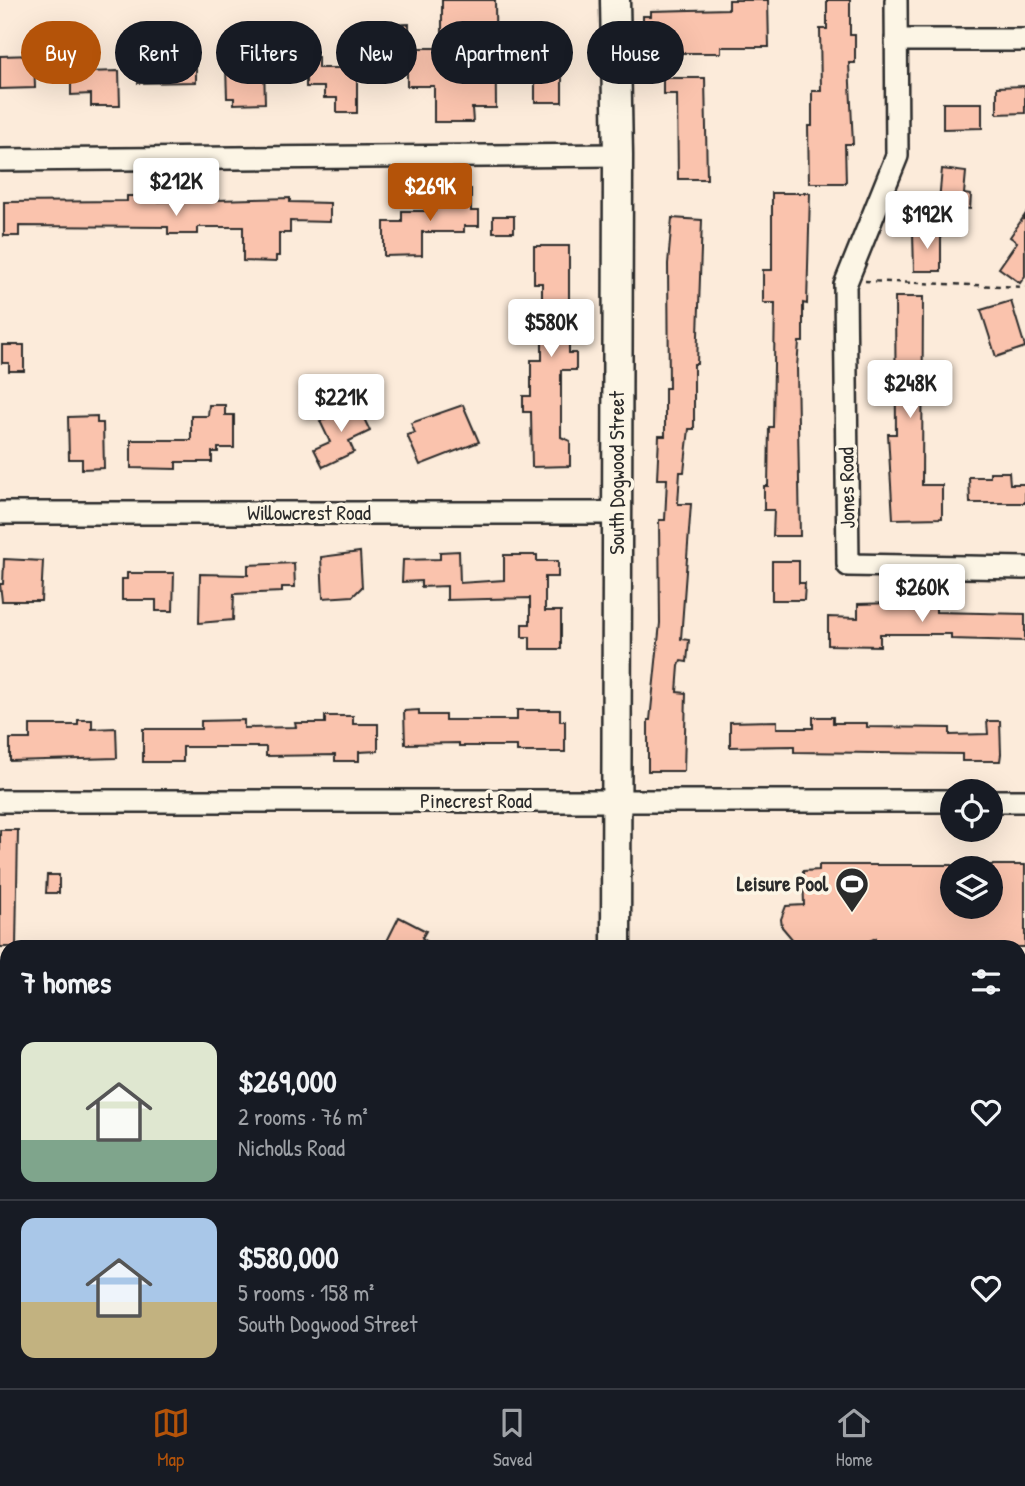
<!DOCTYPE html>
<html lang="en">
<head>
<meta charset="utf-8">
<style>
	body { margin:0; font-family:"Patrick Hand",sans-serif; background:#20242c; color:#f1f3f6; height:100vh; display:flex; flex-direction:column; font-size:26px; white-space:nowrap }
	* { box-sizing:border-box; margin:0 }
	p { font-size:23px; color:#9ea1a6 }
	.icon { flex:none; width:38px; height:38px; fill:none; stroke:currentColor; stroke-width:2; stroke-linecap:round; stroke-linejoin:round }
	.map { position:relative; flex:1; overflow:hidden }
	.panel { position:absolute; left:0px; top:940px; width:1026px; height:450px; display:flex; flex-direction:column; background:#171b24; border-radius:21px 21px 0 0; box-shadow:0 7px 28px #0002 }
	.panel>* { flex:none }
	.guide { position:absolute; left:21px; top:21px; width:984px; height:63px; display:flex; gap:14px }
	.fabs { position:absolute; left:940px; top:779px; display:grid; gap:14px }
	.fabs a { display:grid; place-items:center; width:63px; height:63px; border-radius:50%; background:#171b24; box-shadow:0 7px 28px #0002; font-size:35px }
	.price { position:absolute; translate:-50% -60px; padding:0 16px; border-radius:7px; background:#fff; color:#222; font-size:23px; line-height:46px; filter:drop-shadow(0 2px 4px #0008) }
	.price::after { content:''; position:absolute; left:50%; top:42px; width:21px; height:16px; margin-left:-10px; background:inherit; clip-path:polygon(0 0,100% 0,50% 100%) }
	.price.current { background:#b45309; color:#fff }
	ul { padding:0; list-style:none }
	li { display:flex; align-items:center; gap:21px; height:175px; padding:0 21px }
	li+li { border-top:2px solid #363941 }
	li span { display:grid; place-items:center; flex:none; width:196px; height:140px; border-radius:14px; color:#555 }
	li>.icon { margin-inline-start:auto }
	span .icon { width:84px; height:84px; fill:#fffc; stroke-width:1 }
	li b { font-size:30px }
	h2 { display:flex; justify-content:space-between; align-items:center; height:84px; padding:0 21px; font-size:30px }
	.pill { padding:0 24px; border-radius:32px; background:#171b24; box-shadow:0 7px 28px #0002; font-size:24px; line-height:63px }
	.pill.current { background:#b45309; color:#fff }
	.menu { display:flex; justify-content:space-around; align-items:center; height:98px; border-top:2px solid #363941; background:#171b24; font-size:19px; color:#9ea1a6 }
	.menu a { display:grid; justify-items:center; gap:4px }
	.menu .current { color:#b45309 }
	.map>svg:first-child { display:block }
</style>
</head>
<body>
<div class="map">
<svg width="1025" height="1388" viewBox="0 0 1025 1388">
	<rect width="100%" height="100%" fill="#fcebda"/>
	<filter id="ink" filterUnits="userSpaceOnUse"><feTurbulence type="fractalNoise" baseFrequency=".0143" numOctaves="2"/><feDisplacementMap in="SourceGraphic" scale="14" xChannelSelector="R" yChannelSelector="G"/><feConvolveMatrix kernelMatrix="1 2 1 2 8 2 1 2 1" color-interpolation-filters="sRGB"/></filter>
	<g filter="url(#ink)">
		<g fill="#fac3ad" stroke="#2b2b2b" stroke-width="2">
			<path d="M442,0H495L496,108H472L473,122H434V86H407V70H362V46H375L374,25L409,24V48H442Z"/>
			<path d="M729,0H768L769,47H721V53H643V16H651V11L729,9Z"/>
			<path d="M827,0H850V35H855V63H849L853,144H845L846,183H809L808,126H812V91H821L820,29H827Z"/>
			<path d="M261,33H293L294,60H257V39H261Z"/>
			<path d="M137,46H155V54L196,57V82L138,83Z"/>
			<path d="M34,55L35,88L0,89V56Z"/>
			<path d="M535,56H557V66H562V102H535Z"/>
			<path d="M298,57H318V68H357V113H337V98H324V87H306V77H298Z"/>
			<path d="M264,66L265,103L234,104V98H227L226,67Z"/>
			<path d="M71,67H86V72L119,71L120,106H91V94L71,95Z"/>
			<path d="M663,78H705L707,179H678L677,94H663Z"/>
			<path d="M1025,86V113L997,114V87Z"/>
			<path d="M943,103H982V128L943,129Z"/>
			<path d="M942,169L966,172L964,194L971,195L970,209L962,208L961,214L938,212Z"/>
			<path d="M448,189H471V211H479V226H464V232H422V255L384,256V222H402V211H435V195H448Z"/>
			<path d="M772,193H810L807,304L803,303V342H799L797,367L800,536H773L774,510H764V486H768L769,427H773L775,303H763V270H772Z"/>
			<path d="M127,196H139L140,202L290,198V202L330,203V222L290,221V233H279V256H276V262L243,261V227H198V234H168V227L19,226V236H4V202L127,201Z"/>
			<path d="M1025,215V276L1020,283L999,268L1017,242L1010,237Z"/>
			<rect x="493" y="216" width="21" height="16"/>
			<path d="M672,218L702,220L697,364H694V429H689L684,472H680L678,504H691L681,639L689,640L687,662L681,661L679,666L677,692L686,693L684,771H648V720H650L660,623L659,520H665L667,479H657L659,436H665V388H669L668,264Z"/>
			<path d="M941,231V271H914L913,232Z"/>
			<path d="M534,246H569V353H576V370H561V437L570,441V466L532,467L531,412H523V396H531V360H542V283H534Z"/>
			<path d="M895,297H923L922,485H942V518L893,519L888,434H896Z"/>
			<path d="M1011,301L1025,347L996,357L981,310Z"/>
			<path d="M2,345H24V371H9V363H2Z"/>
			<path d="M357,404L370,431L349,441L354,452L323,467L314,449L330,442L320,421Z"/>
			<path d="M209,405H225V415H234V448H218V452H212V462H176V469L131,468V440H191V416H208Z"/>
			<path d="M463,405L479,442L420,465L407,435L415,433L411,423Z"/>
			<path d="M97,416V423H103L104,468L82,469V459H69L68,417Z"/>
			<path d="M990,472H1009L1010,484H1025V503H970L969,477H990Z"/>
			<path d="M459,551L460,583L504,580V555H537V561H558V577H545V611H561V649H530V637H522V624H530V598L447,600V586L421,587V581L402,582L403,560L440,559V552Z"/>
			<path d="M360,552L362,587L353,596L323,598L321,557Z"/>
			<path d="M4,559L43,561L41,601H2L0,584H3Z"/>
			<path d="M772,561H799V583H805L804,600H772Z"/>
			<path d="M294,563L295,587H282V592L234,594L233,620L199,623L200,574L248,575V565Z"/>
			<path d="M127,573H174L173,611H156V600H122V579H127Z"/>
			<path d="M894,603H936V612L1025,614V641L951,639V634H880V646L828,645V617L858,618V604Z"/>
			<path d="M419,710V715H445V720H517V710H560V721H565V752H517V746H459V743L405,744L404,711Z"/>
			<path d="M325,716H353V724H378V751L359,752V761H335V755L266,756V747H183V762H143V729H201V721L244,720V728L296,727L295,723H325Z"/>
			<path d="M813,717H833V723H867V727L950,728V735L988,734L987,721H1000L1001,754L1000,761H962V754L794,752V746L730,747V722L777,721V728H813Z"/>
			<path d="M78,720H92V729L116,728L117,758L10,761V739H30V725H78Z"/>
			<path d="M0,830H18L16,947H0Z"/>
			<path d="M819,865H952V906H990V865H1025V947H876V938L855,947L798,946L782,927L781,919L786,906L804,905L803,871L819,870Z"/>
			<path d="M47,875H59V893H46Z"/>
			<path d="M399,917L426,931L422,938L435,947H384Z"/>
		</g>
		<g fill="none" stroke-linecap="round" stroke-linejoin="round">
			<g stroke="#2b2b2b" stroke-width="26">
				<g id="minor">
					<path d="M896,0L897,156L845,285L848,565L1025,568"/>
					<path d="M896,40H1025"/>
					<path d="M0,160L618,155"/>
					<path d="M0,513H617"/>
					<path d="M0,801H952"/>
					<path d="M990,801H1025"/>
					<path d="M1018,1098H1025"/>
					<path d="M1018,1173H1025"/>
					<path d="M213,1382V1388"/>
					<path d="M553,1382L554,1388"/>
					<path d="M972,1382V1388"/>
				</g>
			</g>
			<g stroke="#2b2b2b" stroke-width="33">
				<g id="major">
					<path d="M615,0L618,155L616,947"/>
					<path d="M611,1382V1388"/>
				</g>
			</g>
			<g stroke="#2b2b2b" stroke-width="2.5" stroke-dasharray="5 5" stroke-linecap="butt">
				<path d="M865,281L1025,287"/>
				<path d="M1018,1347L1023,1345L1024,1192"/>
			</g>
			<use href="#minor" stroke="#fcf5e5" stroke-width="21"/>
			<use href="#major" stroke="#fcf5e5" stroke-width="28"/>
		</g>
	</g>
	<defs>
		<g id="stadium-pin" transform="scale(1.75)"><path d="M0 17L-7.5 6A9.5 9.5 0 1 1 7.5 6Z" fill="#2b2b2b" stroke="#fcf5e5"/><path d="M0-5a6.5 5 0 1 0 0 10a6.5 5 0 1 0 0-10ZM-3.5-1.8h7v3.6h-7Z" fill="#fff"/></g>
	</defs>
	<g fill-rule="evenodd">
		<use href="#stadium-pin" x="852" y="884"/>
	</g>
	<g text-anchor="middle" stroke-width="7" stroke-linejoin="round" paint-order="stroke">
		<g font-size="21" fill="#2b2b2b" stroke="#fcf5e5">
			<text transform="translate(617 473) rotate(-90)" y="7">South Dogwood Street</text>
			<text transform="translate(847 488) rotate(-91)" y="7">Jones Road</text>
			<text x="309" y="520">Willowcrest Road</text>
			<text x="476" y="808">Pinecrest Road</text>
		</g>
		<g font-size="21" font-weight="bold" fill="#2b2b2b" stroke="#fcf5e5" text-anchor="end">
			<text x="828" y="891">Leisure Pool</text>
		</g>
	</g>
</svg>
<div class="fabs">
<a><svg class="icon" aria-label="locate" viewBox="0 0 24 24"><circle cx="12" cy="12" r="6"/><path d="M12 2v4M12 18v4M2 12h4M18 12h4"/></svg></a>
<a><svg class="icon" aria-label="layers" viewBox="0 0 24 24"><path d="M12 4l9 5-9 5-9-5zM3 14l9 5 9-5"/></svg></a>
</div>
<b class="price" style="left:176px;top:218px">$212K</b>
<b class="price current" style="left:430px;top:223px">$269K</b>
<b class="price" style="left:927px;top:251px">$192K</b>
<b class="price" style="left:551px;top:359px">$580K</b>
<b class="price" style="left:910px;top:420px">$248K</b>
<b class="price" style="left:341px;top:434px">$221K</b>
<b class="price" style="left:922px;top:624px">$260K</b>
<div class="guide">
<a class="pill current">Buy</a>
<a class="pill">Rent</a>
<a class="pill">Filters</a>
<a class="pill">New</a>
<a class="pill">Apartment</a>
<a class="pill">House</a>
</div>
<section class="panel">
<h2>7 homes<svg class="icon" aria-label="filters" viewBox="0 0 24 24"><path d="M4 7h16M4 17h16"/><circle cx="9" cy="7" r="2"/><circle cx="15" cy="17" r="2"/></svg></h2>
<ul>
<li><span style="background:linear-gradient(#dfe7d0 70%,#7fa58c 0)"><svg class="icon" aria-label="home" viewBox="0 0 24 24"><path d="M3 11l9-7 9 7M6 9v11h12V9"/></svg></span><div><b>$269,000</b><p>2 rooms · 76 m²</p><p>Nicholls Road</p></div><svg class="icon" aria-label="heart" viewBox="0 0 24 24"><path d="M12 20l-8-8c-3-5 5-10 8-4 3-6 11-1 8 4z"/></svg></li>
<li><span style="background:linear-gradient(#a9c7e8 60%,#c2b280 0)"><svg class="icon" aria-label="home" viewBox="0 0 24 24"><path d="M3 11l9-7 9 7M6 9v11h12V9"/></svg></span><div><b>$580,000</b><p>5 rooms · 158 m²</p><p>South Dogwood Street</p></div><svg class="icon" aria-label="heart" viewBox="0 0 24 24"><path d="M12 20l-8-8c-3-5 5-10 8-4 3-6 11-1 8 4z"/></svg></li>
</ul>
</section>
</div>
<nav class="menu">
<a class="current"><svg class="icon" aria-label="map" viewBox="0 0 24 24"><path d="M3 6l6-2 6 2 6-2v14l-6 2-6-2-6 2zM9 4v14M15 6v14"/></svg>Map</a>
<a><svg class="icon" aria-label="saved" viewBox="0 0 24 24"><path d="M7 4h10v16l-5-4-5 4z"/></svg>Saved</a>
<a><svg class="icon" aria-label="home" viewBox="0 0 24 24"><path d="M3 11l9-7 9 7M6 9v11h12V9"/></svg>Home</a>
</nav>
</body>
</html>
